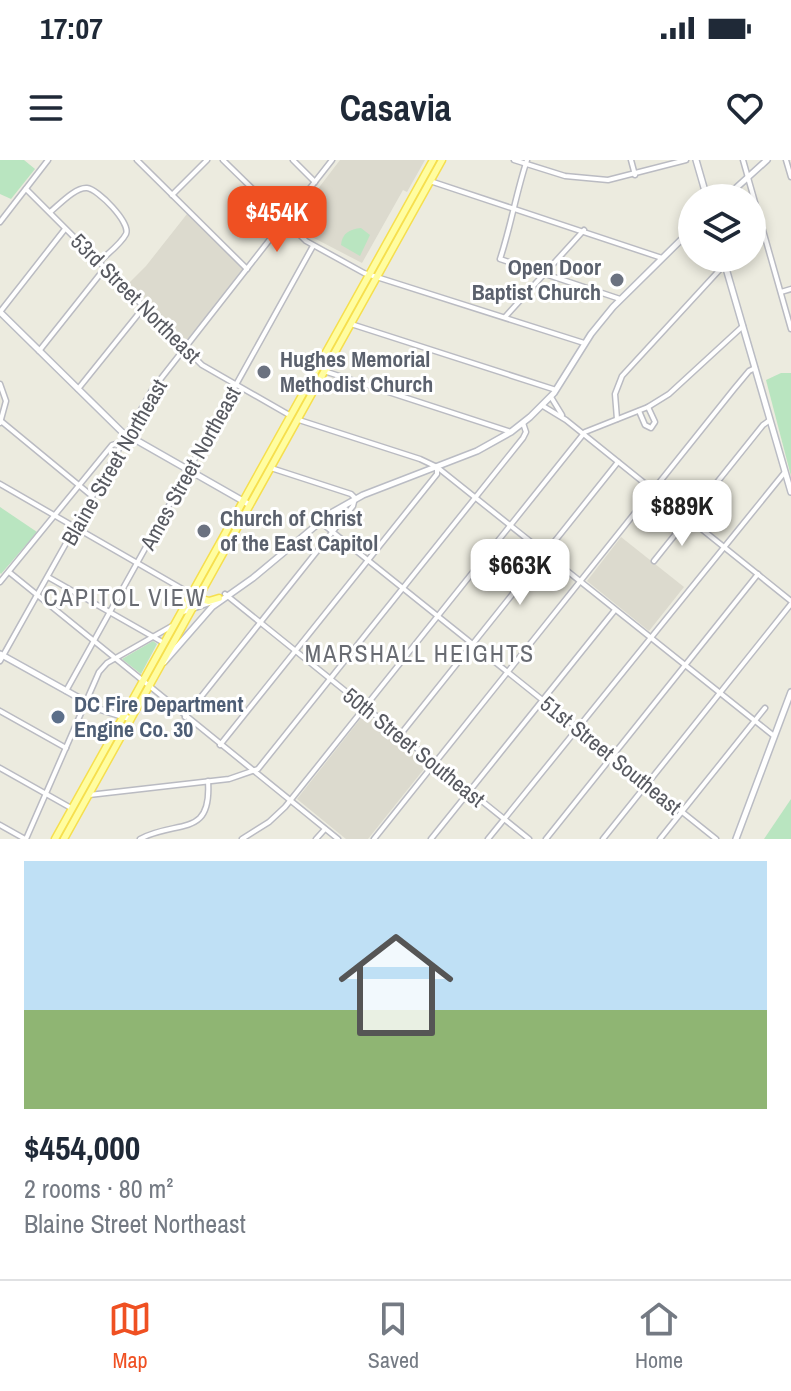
<!DOCTYPE html>
<html lang="en">
<head>
<meta charset="utf-8">
<style>
	body { margin:0; font-family:"Archivo Narrow",sans-serif; background:#f2f2f3; color:#1f2937; height:100vh; display:flex; flex-direction:column; font-size:30px; white-space:nowrap }
	* { box-sizing:border-box; margin:0 }
	p { font-size:26px; color:#747a83 }
	.icon { flex:none; width:44px; height:44px; fill:none; stroke:currentColor; stroke-width:2; stroke-linecap:round; stroke-linejoin:round }
	.map { position:relative; height:679px; overflow:hidden }
	.sheet { display:flex; flex-direction:column; background:#fff; flex:1 }
	.sheet>* { flex:none }
	.controls { position:absolute; left:678px; top:24px; display:grid; gap:16px }
	.controls a { display:grid; place-items:center; width:88px; height:88px; border-radius:50%; background:#fff; box-shadow:0 4px 12px #0003; font-size:40px }
	.price { position:absolute; translate:-50% -68px; padding:0 18px; border-radius:16px; background:#fff; color:#222; font-size:26px; line-height:52px; filter:drop-shadow(0 2px 4px #0008) }
	.price::after { content:''; position:absolute; left:50%; top:48px; width:24px; height:18px; margin-left:-12px; background:inherit; clip-path:polygon(0 0,100% 0,50% 100%) }
	.price.selected { background:#ef5022; color:#fff }
	ul { padding:0; list-style:none }
	li { display:grid; align-content:center; gap:16px; height:424px; padding:0 24px }
	li+li { border-top:2px solid #e0e1e3 }
	li span { display:grid; place-items:center; height:248px; border-radius:0px; color:#555 }
	li>.icon { margin-inline-start:auto }
	span .icon { width:144px; height:144px; fill:#fffc; stroke-width:1 }
	li b { font-size:34px }
	.status { display:flex; justify-content:space-between; align-items:center; height:56px; padding:0 40px; background:#fff; direction:ltr }
	.status svg { height:22px; fill:currentColor }
	header { display:flex; justify-content:space-between; align-items:center; height:104px; padding:0 24px; background:#fff; font-size:36px; font-weight:700 }
	.tab-bar { display:flex; justify-content:space-around; align-items:center; height:112px; border-top:2px solid #e0e1e3; background:#fff; font-size:22px; color:#747a83 }
	.tab-bar a { display:grid; justify-items:center; gap:4px }
	.tab-bar .selected { color:#ef5022 }
	.map>svg:first-child { display:block }
</style>
</head>
<body>
<div class="status"><b>17:07</b><svg viewBox="0 0 49 12"><path d="M0 12V9h3v3zM5 12V6h3v6zM10 12V3h3v9zM15 12V0h3v12zM26 1h20v11H26zM47 4h2v5h-2z"/></svg></div>
<header><svg class="icon" aria-label="menu" viewBox="0 0 24 24"><path d="M4 6h16M4 12h16M4 18h16"/></svg>Casavia<svg class="icon" aria-label="heart" viewBox="0 0 24 24"><path d="M12 20l-8-8c-3-5 5-10 8-4 3-6 11-1 8 4z"/></svg></header>
<div class="map">
<svg width="791" height="679" viewBox="0 0 791 679">
	<rect width="100%" height="100%" fill="#ecebdf"/>
	<g fill="#dcdace">
		<path d="M340,0H425L407,32L403,30L362,103L310,76L295,59Z"/>
		<path d="M187,54L244,109L186,184L129,123L146,106Z"/>
		<path d="M621,377L684,427L649,471L587,421Z"/>
		<path d="M365,553L428,604L368,679H346L297,639Z"/>
	</g>
	<g fill="#b9e5c0">
		<path d="M0,0H24L35,9L11,39L0,34Z"/>
		<path d="M361,68L370,75L360,96L341,85C342,73 350,69 361,68Z"/>
		<path d="M781,213H791V316L766,220Z"/>
		<path d="M0,347L37,372L1,414L0,413Z"/>
		<path d="M153,481L157,484L141,514L122,499Z"/>
		<path d="M791,639V679H764Z"/>
	</g>
	<g fill="none" stroke-linecap="round" stroke-linejoin="round">
		<g stroke="#babbc2" stroke-width="7">
			<g id="street">
				<path d="M137,0L247,109"/>
				<path d="M223,0L306,81L364,113L584,183"/>
				<path d="M293,0L315,22"/>
				<path d="M514,0L565,16L608,20L686,0"/>
				<path d="M527,0C516,33 511,66 500,99L620,139"/>
				<path d="M631,0L635,15"/>
				<path d="M743,0L791,169"/>
				<path d="M786,0L791,17"/>
				<path d="M430,21L662,98"/>
				<path d="M26,29L202,205L291,256"/>
				<path d="M172,35L207,0"/>
				<path d="M50,52C59,45 75,27 87,28C98,29 131,63 126,74C121,84 107,94 99,102"/>
				<path d="M0,62L48,0"/>
				<path d="M781,132L791,129"/>
				<path d="M0,152L65,69"/>
				<path d="M505,157L584,70"/>
				<path d="M351,164L556,230"/>
				<path d="M39,191L105,108"/>
				<path d="M324,211L511,272"/>
				<path d="M0,224L6,241L0,263"/>
				<path d="M78,229L144,147"/>
				<path d="M551,237L562,255"/>
				<path d="M543,246L566,260L791,441"/>
				<path d="M639,251L645,265L651,268L655,262L648,247"/>
				<path d="M617,259L615,234L622,216L725,104"/>
				<path d="M299,260L420,299L437,307L774,576"/>
				<path d="M1,261L92,336"/>
				<path d="M0,324L198,438"/>
				<path d="M319,361L716,679"/>
				<path d="M654,401L763,265L770,260"/>
				<path d="M9,412L338,679"/>
				<path d="M48,417L164,483"/>
				<path d="M0,422L112,285L122,282"/>
				<path d="M225,434L529,679"/>
				<path d="M0,501L152,230L332,0"/>
				<path d="M66,531L313,86"/>
				<path d="M0,551L66,588"/>
				<path d="M185,557L353,346L355,338L351,334L271,308"/>
				<path d="M400,575L618,302"/>
				<path d="M220,585L437,314V307"/>
				<path d="M0,608L71,648"/>
				<path d="M89,635L229,619L258,609L523,278L526,272L523,263"/>
				<path d="M0,665L25,679"/>
				<path d="M26,679L99,512L107,503L172,466"/>
				<path d="M140,679C177,659 212,679 208,621"/>
				<path d="M242,679L269,662L285,647L585,272L648,247L669,234L743,166"/>
				<path d="M316,679L325,669"/>
				<path d="M374,679L734,229L749,211L755,208"/>
				<path d="M431,679L615,450"/>
				<path d="M488,679L785,312"/>
				<path d="M546,679L758,414"/>
				<path d="M603,679L791,444"/>
				<path d="M660,679L765,548"/>
			</g>
		</g>
		<g stroke="#babcc4" stroke-width="8">
			<g id="secondary">
				<path d="M696,0L707,38"/>
				<path d="M725,38L767,0"/>
				<path d="M723,98L791,332"/>
				<path d="M0,152L122,272L250,345"/>
				<path d="M182,452L214,441"/>
				<path d="M0,494L99,549L131,559"/>
				<path d="M164,502L212,447L253,418L331,353L363,335L477,291L511,272L530,257L554,233L591,174L613,147L692,69"/>
				<path d="M736,679L791,532"/>
			</g>
		</g>
		<g stroke="#f6df4e" stroke-width="9">
			<g id="primary">
				<path d="M198,438L209,441L219,438"/>
				<path d="M55,679L433,0"/>
				<path d="M64,679L442,0"/>
			</g>
		</g>
		<use href="#street" stroke="#fff" stroke-width="4"/>
		<use href="#secondary" stroke="#fff" stroke-width="5"/>
		<use href="#primary" stroke="#fffda0" stroke-width="6"/>
	</g>
	<g fill="#6b7280" stroke="#fff" stroke-width="3">
		<circle cx="617" cy="120" r="8"/>
		<circle cx="264" cy="212" r="8"/>
		<circle cx="204" cy="371" r="8"/>
	</g>
	<circle fill="#5c6f8a" stroke="#fff" stroke-width="3" cx="58" cy="557" r="8"/>
	<g text-anchor="middle" stroke-width="6" stroke-linejoin="round" paint-order="stroke">
		<g font-size="22" font-weight="bold" fill="#5b616d" stroke="#fff" text-anchor="start">
			<text x="601" y="115" text-anchor="end">Open Door<tspan x="601" dy="25">Baptist Church</tspan></text>
			<text x="280" y="207">Hughes Memorial<tspan x="280" dy="25">Methodist Church</tspan></text>
			<text x="220" y="366">Church of Christ<tspan x="220" dy="25">of the East Capitol</tspan></text>
		</g>
		<g font-size="22" fill="#585a61" stroke="#fff">
			<text transform="translate(136 138) rotate(45)" y="8">53rd Street Northeast</text>
			<text transform="translate(114 302) rotate(-60)" y="8">Blaine Street Northeast</text>
			<text transform="translate(190 308) rotate(-61)" y="8">Ames Street Northeast</text>
			<text transform="translate(414 587) rotate(39)" y="8">50th Street Southeast</text>
			<text transform="translate(611 595) rotate(39)" y="8">51st Street Southeast</text>
		</g>
		<g font-size="22" font-weight="bold" fill="#4e5e75" stroke="#fff" text-anchor="start">
			<text x="74" y="552">DC Fire Department<tspan x="74" dy="25">Engine Co. 30</tspan></text>
		</g>
		<g font-size="24" letter-spacing="2" fill="#696c73" stroke="#fff">
			<text x="125" y="446">CAPITOL VIEW</text>
			<text x="420" y="502">MARSHALL HEIGHTS</text>
		</g>
	</g>
</svg>
<div class="controls">
<a><svg class="icon" aria-label="layers" viewBox="0 0 24 24"><path d="M12 4l9 5-9 5-9-5zM3 14l9 5 9-5"/></svg></a>
</div>
<b class="price selected" style="left:277px;top:94px">$454K</b>
<b class="price" style="left:682px;top:388px">$889K</b>
<b class="price" style="left:520px;top:447px">$663K</b>
</div>
<section class="sheet">
<ul>
<li><span style="background:linear-gradient(#bfe0f5 60%,#8fb573 0)"><svg class="icon" aria-label="home" viewBox="0 0 24 24"><path d="M3 11l9-7 9 7M6 9v11h12V9"/></svg></span><div><b>$454,000</b><p>2 rooms · 80 m²</p><p>Blaine Street Northeast</p></div></li>
</ul>
</section>
<nav class="tab-bar">
<a class="selected"><svg class="icon" aria-label="map" viewBox="0 0 24 24"><path d="M3 6l6-2 6 2 6-2v14l-6 2-6-2-6 2zM9 4v14M15 6v14"/></svg>Map</a>
<a><svg class="icon" aria-label="saved" viewBox="0 0 24 24"><path d="M7 4h10v16l-5-4-5 4z"/></svg>Saved</a>
<a><svg class="icon" aria-label="home" viewBox="0 0 24 24"><path d="M3 11l9-7 9 7M6 9v11h12V9"/></svg>Home</a>
</nav>
</body>
</html>
